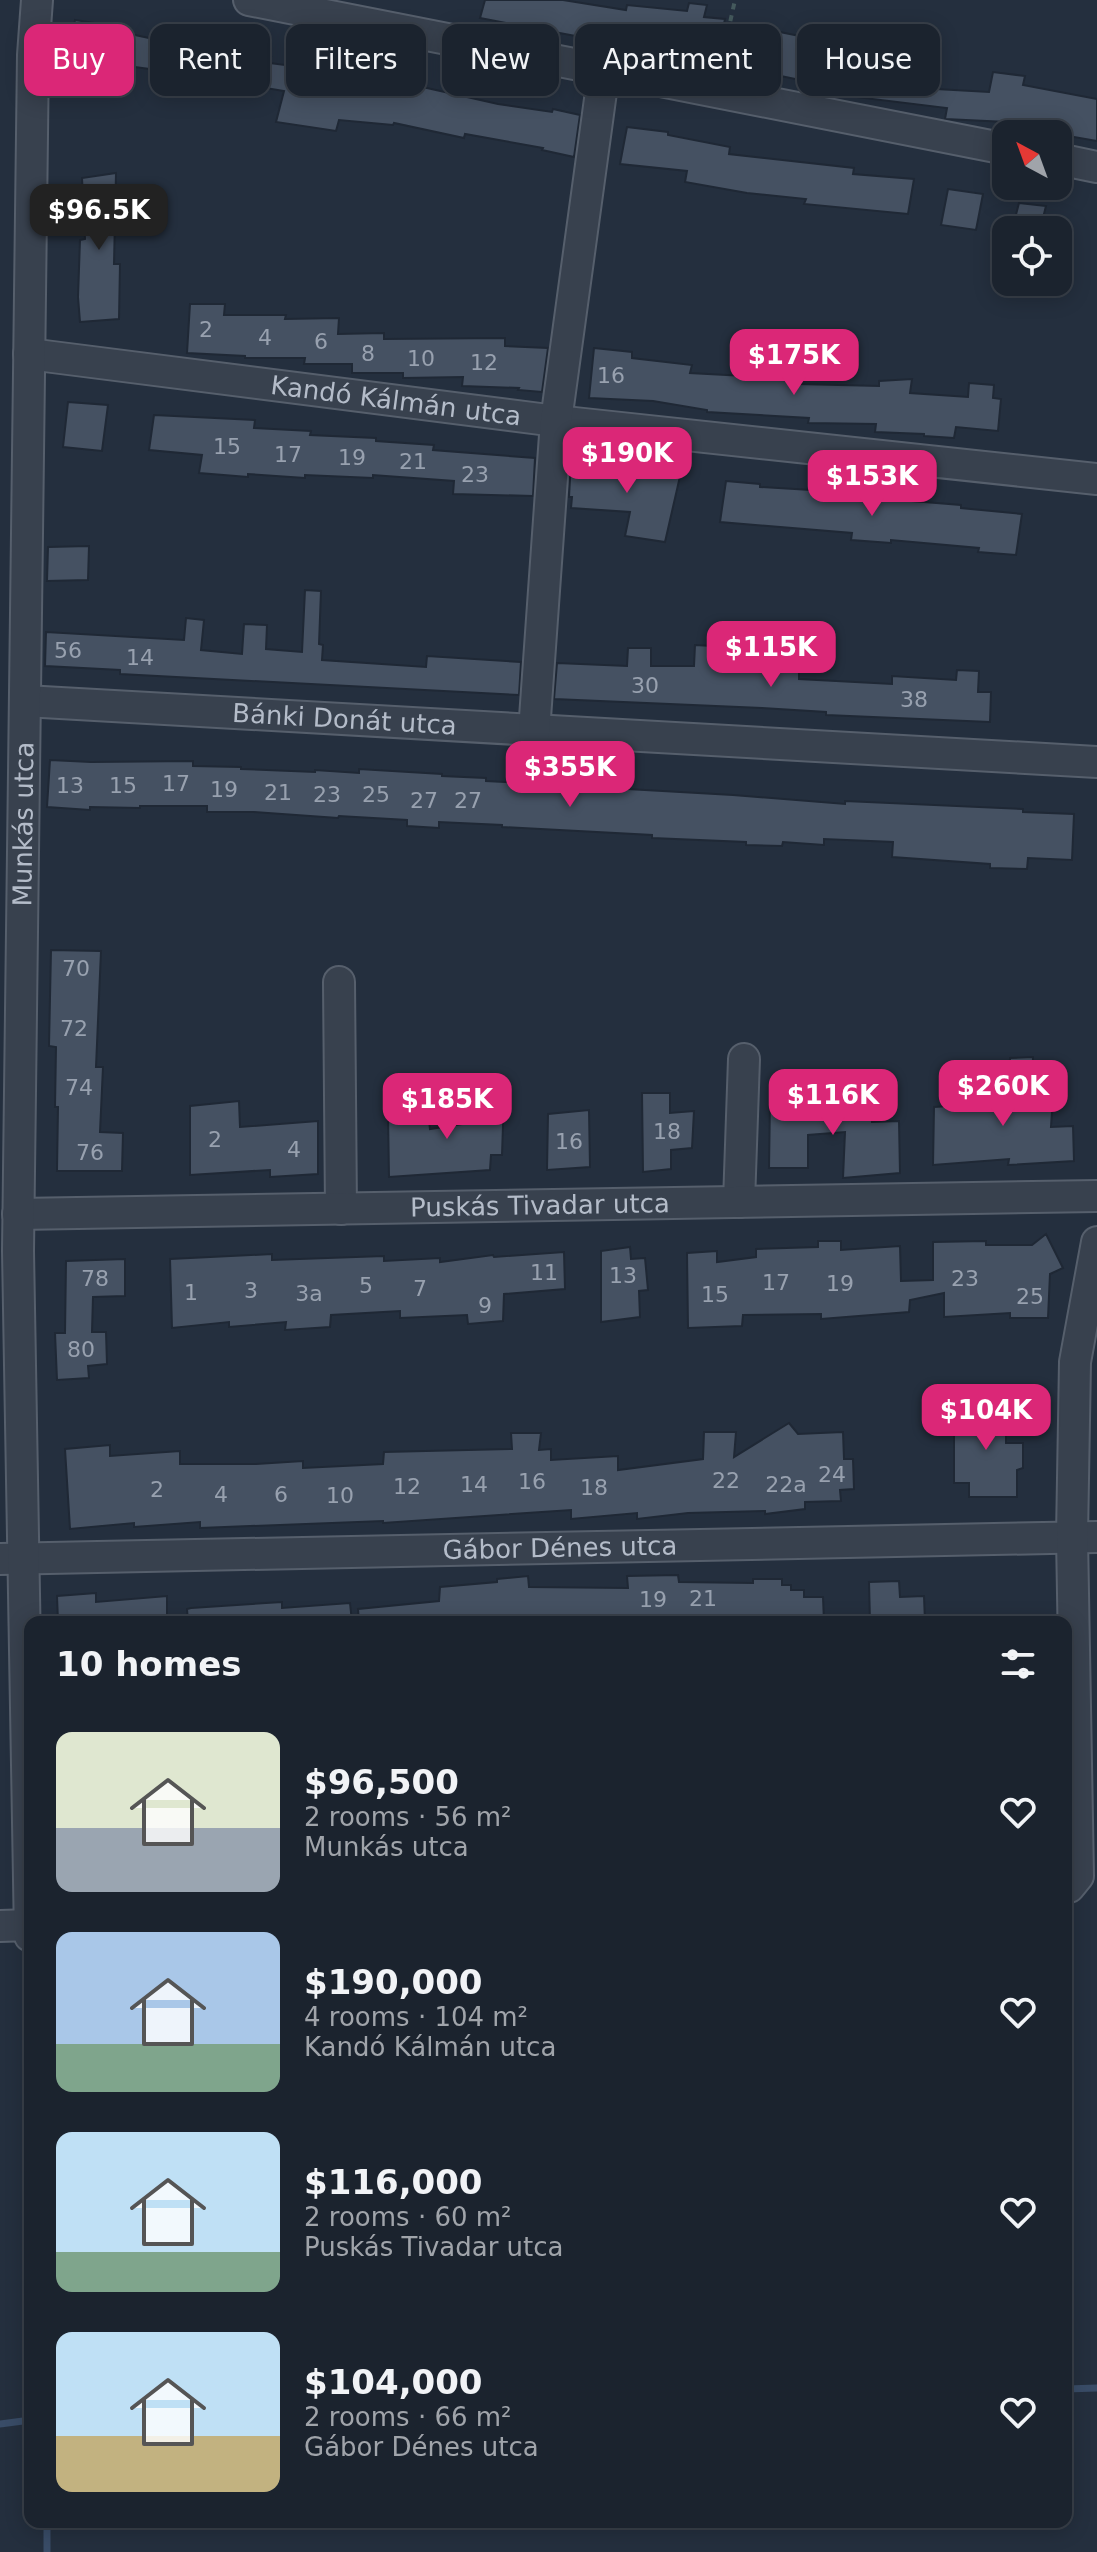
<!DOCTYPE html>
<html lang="en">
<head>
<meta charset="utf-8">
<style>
	body { margin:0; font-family:"DejaVu Sans",sans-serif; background:#282f3a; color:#f1f3f6; height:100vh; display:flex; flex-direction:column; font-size:30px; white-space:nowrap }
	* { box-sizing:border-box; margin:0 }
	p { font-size:26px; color:#a0a4aa }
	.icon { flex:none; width:44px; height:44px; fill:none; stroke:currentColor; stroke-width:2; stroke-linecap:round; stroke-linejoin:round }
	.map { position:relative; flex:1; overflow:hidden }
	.panel { position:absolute; left:24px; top:1616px; width:1048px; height:912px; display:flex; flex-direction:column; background:#1b232e; border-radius:16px; box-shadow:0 4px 20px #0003,0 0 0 2px #39404a }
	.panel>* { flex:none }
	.banner { position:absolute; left:24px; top:24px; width:1050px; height:72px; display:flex; gap:16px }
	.needle { width:52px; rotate:319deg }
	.controls { position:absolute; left:992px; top:120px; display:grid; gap:16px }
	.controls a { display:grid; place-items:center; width:80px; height:80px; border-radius:16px; background:#1b232e; box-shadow:0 4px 20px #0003,0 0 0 2px #39404a; font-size:40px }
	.price { position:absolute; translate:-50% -68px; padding:0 18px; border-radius:16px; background:#db2777; color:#fff; font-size:26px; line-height:52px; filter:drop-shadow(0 2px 4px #0008) }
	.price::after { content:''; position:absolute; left:50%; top:48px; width:24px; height:18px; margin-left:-12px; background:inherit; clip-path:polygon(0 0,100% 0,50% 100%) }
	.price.on { background:#222; color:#fff }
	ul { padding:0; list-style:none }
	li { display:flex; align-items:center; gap:24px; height:200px; padding:0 32px }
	li span { display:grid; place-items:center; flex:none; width:224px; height:160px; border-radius:16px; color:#555 }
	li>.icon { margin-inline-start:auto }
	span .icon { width:96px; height:96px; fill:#fffc; stroke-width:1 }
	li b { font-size:34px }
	h2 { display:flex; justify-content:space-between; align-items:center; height:96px; padding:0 32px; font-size:34px }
	.pill { padding:0 28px; border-radius:16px; background:#1b232e; box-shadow:0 4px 20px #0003,0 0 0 2px #39404a; font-size:28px; line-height:72px }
	.pill.on { background:#db2777; color:#fff }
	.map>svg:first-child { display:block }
</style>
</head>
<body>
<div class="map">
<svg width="1097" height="2552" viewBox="0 0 1097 2552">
	<rect width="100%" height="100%" fill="#242f3e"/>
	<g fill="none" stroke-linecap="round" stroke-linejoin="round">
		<g stroke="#394c67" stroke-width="7">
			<path d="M1066,2389L1097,2388"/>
			<path d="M0,2424L23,2421"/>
			<path d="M47,2552V2522"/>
		</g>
	</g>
	<g fill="#455162" stroke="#1f2835" stroke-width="2">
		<path d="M485,0H563L626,10L627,5L687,11L689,3L707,5L704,17L725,19L717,58L602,41L480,18Z"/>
		<path d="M75,20L108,25L107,29L177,44L178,40L271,57L269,63L324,70L321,82L369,88L371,82L427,88L498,104L552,112L553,109L580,115L574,157L542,150L543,148L465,134L464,138L394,123L393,125L339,120L336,131L276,122L284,91L157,70L68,58Z"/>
		<path d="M770,30L834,43L831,58L924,66L919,88L989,92L993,72L1025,76L1023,85L1097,99V141L1045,132L1047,124L945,119L947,108L856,97L857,92L757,71Z"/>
		<path d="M627,127L668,132V135L730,147L729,154L854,168L853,174L914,179L908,214L804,204L806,199L747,193L685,182L687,171L620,164Z"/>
		<path d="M116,173L114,264H120L119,319L80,322L78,297L80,240L85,239L82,178Z"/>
		<path d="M948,189L983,194L976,230L941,225Z"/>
		<path d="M1019,203L1046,206L1040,230H1012Z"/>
		<path d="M190,304H225L224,315H286L285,319L339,318L338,334L384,333V339L505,338V346L548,348L542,392L518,390L519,388L462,386L463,377L403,378V373H352V364H304L305,358H245V356L187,353Z"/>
		<path d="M594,348L632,352V358L692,365L690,373L765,377V373L800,375L799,384L879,386V381L912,379L910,393L968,397L969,383L994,385L993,398L1001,399L998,431L956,427L954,438L924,436V434L875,432L876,424L808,423L809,418L707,412V410L653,401L589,398Z"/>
		<path d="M68,402L108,405L102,451L63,447Z"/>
		<path d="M154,415L255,420L254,428L311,431L310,435L376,438V441L434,445L433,450L535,458L533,496L453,494L454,481L373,475V478L305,475V478L248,474V477L199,473L202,455L149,450Z"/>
		<path d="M571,461L681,472L665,542L625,536L630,512L571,508L572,497H569Z"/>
		<path d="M726,481L760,484V487L827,491L826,494L961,505V508L1022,514L1016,555L978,552L979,548L891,540V543L851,540L852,533L720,522Z"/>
		<path d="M89,546L88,580L47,581L48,547Z"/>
		<path d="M305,590L321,591L319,644L323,645L322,660L426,667L427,656L521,662L519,695L120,674V670L45,666L46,632L184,640L186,618L204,620L201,650L242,654L244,624L267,625L266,649L302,652Z"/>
		<path d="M695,645L731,647L730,668L799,672V679L892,684V676L956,680L957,670L979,671L978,692H991L990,722L826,715V712L762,708L554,699L557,663L627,666L628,648H651V666H694Z"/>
		<path d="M50,760L91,762L193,761V766L241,767V769L315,772V770L359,773V769L442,774V776L486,778V781L733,795L845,804V801L1023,809V812L1074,814L1072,860L1028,858L1027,869L990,868V864L892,857L893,842L824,839V845L783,842L782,846L746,845V842L652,838V835L502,827V825L439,822V828L407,826V820L339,816L338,818L254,812H207V806H140V808L90,807V810L47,807Z"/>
		<path d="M51,950L101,951L96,1067H103L100,1132L123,1133L122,1171H57L58,1107H55L56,1047L49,1046Z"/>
		<path d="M1033,1057L1032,1097L1053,1096L1051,1127L1073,1126L1074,1161L1008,1165L1009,1159L933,1165L934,1107L1009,1102L1010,1058Z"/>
		<path d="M642,1093H670V1113L694,1111L692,1148L671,1150V1169L643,1172Z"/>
		<path d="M504,1096L502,1155H491L490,1170L389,1177L388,1116L428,1112L430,1129L463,1124V1098Z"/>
		<path d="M825,1098V1109L872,1105V1122L899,1121L900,1173L843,1178L845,1132L808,1135V1168H769L770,1101Z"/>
		<path d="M239,1101L240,1127L318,1121V1174L270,1177V1170L190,1175V1106Z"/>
		<path d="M589,1110L590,1167L547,1170L548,1114Z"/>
		<path d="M1046,1234L1063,1268L1050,1274L1048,1318H1010V1313L944,1317V1293L910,1300L909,1312L821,1319V1314L743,1315L742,1326L688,1328L687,1253L717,1251V1262L756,1257V1249L818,1247V1241H841V1250L900,1246L901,1281L933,1280V1242L986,1241V1245H1032Z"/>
		<path d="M630,1247L631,1259L645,1258L648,1290L639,1291L640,1317L601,1322V1251Z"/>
		<path d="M564,1252L565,1289L504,1294L503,1321L468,1324L467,1315L400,1318V1311L331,1315L330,1327L285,1330L286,1322L229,1327V1322L172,1328L170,1259L272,1254V1260L384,1256V1261L440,1258V1262L493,1255L494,1257Z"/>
		<path d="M125,1259V1296L93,1297L92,1332H106L107,1364L88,1366L89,1378L57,1380L55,1333H65L66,1261Z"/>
		<path d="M965,1398H1001V1429H1006V1443H1023V1468L1017,1470V1497H969V1483H954V1427H965Z"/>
		<path d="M789,1423L798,1434L843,1432L844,1459H853L854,1489L840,1490L841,1501L805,1502V1509L765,1514V1511L688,1513L637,1519V1513L571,1519V1510L383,1523V1521L200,1528V1522L134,1527V1523L70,1529L65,1449L110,1445V1456L180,1451V1464H256L303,1461V1468L383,1464L384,1452L512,1449L511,1433H541L539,1450L551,1449V1460L618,1456V1470L703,1459L704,1432H736L734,1457Z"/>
		<path d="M678,1575L679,1582L753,1583V1579H782V1585H791V1590H804V1597H823L824,1622H359L358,1609L439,1601L440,1587L497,1582V1579L528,1576L529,1587L628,1588L627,1576Z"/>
		<path d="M899,1581L900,1597L924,1596L925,1622H870L869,1582Z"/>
		<path d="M96,1593V1602L167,1596V1622H58L57,1596Z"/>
		<path d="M282,1602V1608L350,1603L352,1622H188L187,1609L191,1608Z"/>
	</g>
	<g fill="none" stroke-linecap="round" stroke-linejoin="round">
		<g stroke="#565f6c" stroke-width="34">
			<g id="minor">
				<path d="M249,0L1006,149"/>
				<path d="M1058,159L1097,167"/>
				<path id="s1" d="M29,354L556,421L1097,479"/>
				<path id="s2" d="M25,701L1097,762"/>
				<path d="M534,732L556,421L604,70"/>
				<path d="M339,982L341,1209"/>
				<path d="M739,1202L744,1059"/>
				<path id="s3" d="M18,1214L1097,1196"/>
				<path id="s4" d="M0,1559L1097,1537"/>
				<path d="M1069,1887L1078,1876L1072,1537L1075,1362L1097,1242"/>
				<path d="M0,1926L30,1925"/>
				<path id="s5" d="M30,1936L18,1251L33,55L37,0"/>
			</g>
		</g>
		<path stroke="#44595c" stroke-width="4" stroke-dasharray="6 6" stroke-linecap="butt" d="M720,68L735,0"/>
		<use href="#minor" stroke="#38414e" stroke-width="30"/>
	</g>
	<g text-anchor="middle" stroke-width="6" stroke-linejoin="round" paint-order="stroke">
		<g font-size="22" fill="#98a1af">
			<text x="206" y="337">2</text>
			<text x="265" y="345">4</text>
			<text x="321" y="349">6</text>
			<text x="368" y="361">8</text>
			<text x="421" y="366">10</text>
			<text x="484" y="370">12</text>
			<text x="611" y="383">16</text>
			<text x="227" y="454">15</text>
			<text x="288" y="462">17</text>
			<text x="352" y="465">19</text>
			<text x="413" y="469">21</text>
			<text x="475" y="482">23</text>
			<text x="68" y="658">56</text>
			<text x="140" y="665">14</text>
			<text x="645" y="693">30</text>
			<text x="914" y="707">38</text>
			<text x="176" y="791">17</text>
			<text x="70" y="793">13</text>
			<text x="123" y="793">15</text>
			<text x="224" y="797">19</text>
			<text x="278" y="800">21</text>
			<text x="327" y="802">23</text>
			<text x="376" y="802">25</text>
			<text x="424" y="808">27</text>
			<text x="468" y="808">27</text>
			<text x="76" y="976">70</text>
			<text x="74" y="1036">72</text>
			<text x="79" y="1095">74</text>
			<text x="667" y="1139">18</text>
			<text x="215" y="1147">2</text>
			<text x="569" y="1149">16</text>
			<text x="294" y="1157">4</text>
			<text x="90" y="1160">76</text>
			<text x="544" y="1280">11</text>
			<text x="623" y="1283">13</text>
			<text x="95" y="1286">78</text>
			<text x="965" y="1286">23</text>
			<text x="776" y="1290">17</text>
			<text x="840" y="1291">19</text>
			<text x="366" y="1293">5</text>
			<text x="420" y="1296">7</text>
			<text x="251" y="1298">3</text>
			<text x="191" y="1300">1</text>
			<text x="309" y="1301">3a</text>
			<text x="715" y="1302">15</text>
			<text x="1030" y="1304">25</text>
			<text x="485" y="1313">9</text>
			<text x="81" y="1357">80</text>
			<text x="832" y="1482">24</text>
			<text x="726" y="1488">22</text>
			<text x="532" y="1489">16</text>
			<text x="474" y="1492">14</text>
			<text x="786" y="1492">22a</text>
			<text x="407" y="1494">12</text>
			<text x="594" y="1495">18</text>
			<text x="157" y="1497">2</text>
			<text x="221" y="1502">4</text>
			<text x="281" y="1502">6</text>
			<text x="340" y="1503">10</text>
			<text x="703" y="1606">21</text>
			<text x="653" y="1607">19</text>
		</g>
		<g font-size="26" fill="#b4bcc9" stroke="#1d2633">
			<text dy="9" stroke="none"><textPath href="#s1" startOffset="370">Kandó Kálmán utca</textPath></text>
			<text dy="9" stroke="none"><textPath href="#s2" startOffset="320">Bánki Donát utca</textPath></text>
			<text dy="9" stroke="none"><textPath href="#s5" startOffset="1112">Munkás utca</textPath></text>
			<text dy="9" stroke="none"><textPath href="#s3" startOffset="522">Puskás Tivadar utca</textPath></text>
			<text dy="9" stroke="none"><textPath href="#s4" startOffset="560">Gábor Dénes utca</textPath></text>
		</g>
	</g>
</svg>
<div class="controls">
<a><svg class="needle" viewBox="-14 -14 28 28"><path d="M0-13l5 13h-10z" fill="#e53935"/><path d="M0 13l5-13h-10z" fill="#a0a4aa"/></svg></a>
<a><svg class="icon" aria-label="locate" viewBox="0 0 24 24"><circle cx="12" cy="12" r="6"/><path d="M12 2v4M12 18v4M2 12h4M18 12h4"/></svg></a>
</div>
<b class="price on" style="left:99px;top:252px">$96.5K</b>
<b class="price" style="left:794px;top:397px">$175K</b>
<b class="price" style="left:627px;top:495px">$190K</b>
<b class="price" style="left:872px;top:518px">$153K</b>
<b class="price" style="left:771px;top:689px">$115K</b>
<b class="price" style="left:570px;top:809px">$355K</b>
<b class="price" style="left:1003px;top:1128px">$260K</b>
<b class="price" style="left:833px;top:1137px">$116K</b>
<b class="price" style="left:447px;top:1141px">$185K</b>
<b class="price" style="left:986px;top:1452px">$104K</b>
<div class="banner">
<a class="pill on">Buy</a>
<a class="pill">Rent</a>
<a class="pill">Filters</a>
<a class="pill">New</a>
<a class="pill">Apartment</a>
<a class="pill">House</a>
</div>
<section class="panel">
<h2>10 homes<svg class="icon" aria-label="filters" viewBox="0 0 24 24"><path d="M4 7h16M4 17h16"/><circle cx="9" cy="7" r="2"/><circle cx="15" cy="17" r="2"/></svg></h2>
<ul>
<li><span style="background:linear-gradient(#dfe7d0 60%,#9aa5b1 0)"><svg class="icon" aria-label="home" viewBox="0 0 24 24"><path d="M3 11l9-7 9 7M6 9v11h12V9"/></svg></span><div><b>$96,500</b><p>2 rooms · 56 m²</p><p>Munkás utca</p></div><svg class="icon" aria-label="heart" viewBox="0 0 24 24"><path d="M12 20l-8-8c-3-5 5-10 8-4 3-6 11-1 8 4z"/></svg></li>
<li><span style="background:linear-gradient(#a9c7e8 70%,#7fa58c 0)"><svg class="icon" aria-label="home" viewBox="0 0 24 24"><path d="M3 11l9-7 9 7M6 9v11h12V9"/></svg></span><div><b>$190,000</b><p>4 rooms · 104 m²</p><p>Kandó Kálmán utca</p></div><svg class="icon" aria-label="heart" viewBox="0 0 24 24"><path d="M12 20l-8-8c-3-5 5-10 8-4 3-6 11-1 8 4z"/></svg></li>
<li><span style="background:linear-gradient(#bfe0f5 75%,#7fa58c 0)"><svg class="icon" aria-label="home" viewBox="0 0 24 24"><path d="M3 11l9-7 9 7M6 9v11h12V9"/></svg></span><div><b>$116,000</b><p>2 rooms · 60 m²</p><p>Puskás Tivadar utca</p></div><svg class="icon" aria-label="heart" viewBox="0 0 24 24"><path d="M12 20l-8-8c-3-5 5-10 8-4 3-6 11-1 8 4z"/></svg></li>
<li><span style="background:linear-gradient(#bfe0f5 65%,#c2b280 0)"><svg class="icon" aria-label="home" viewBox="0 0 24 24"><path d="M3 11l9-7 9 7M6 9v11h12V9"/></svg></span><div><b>$104,000</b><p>2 rooms · 66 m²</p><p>Gábor Dénes utca</p></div><svg class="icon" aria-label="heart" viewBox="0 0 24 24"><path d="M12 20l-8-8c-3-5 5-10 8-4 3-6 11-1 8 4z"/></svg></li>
</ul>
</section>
</div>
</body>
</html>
